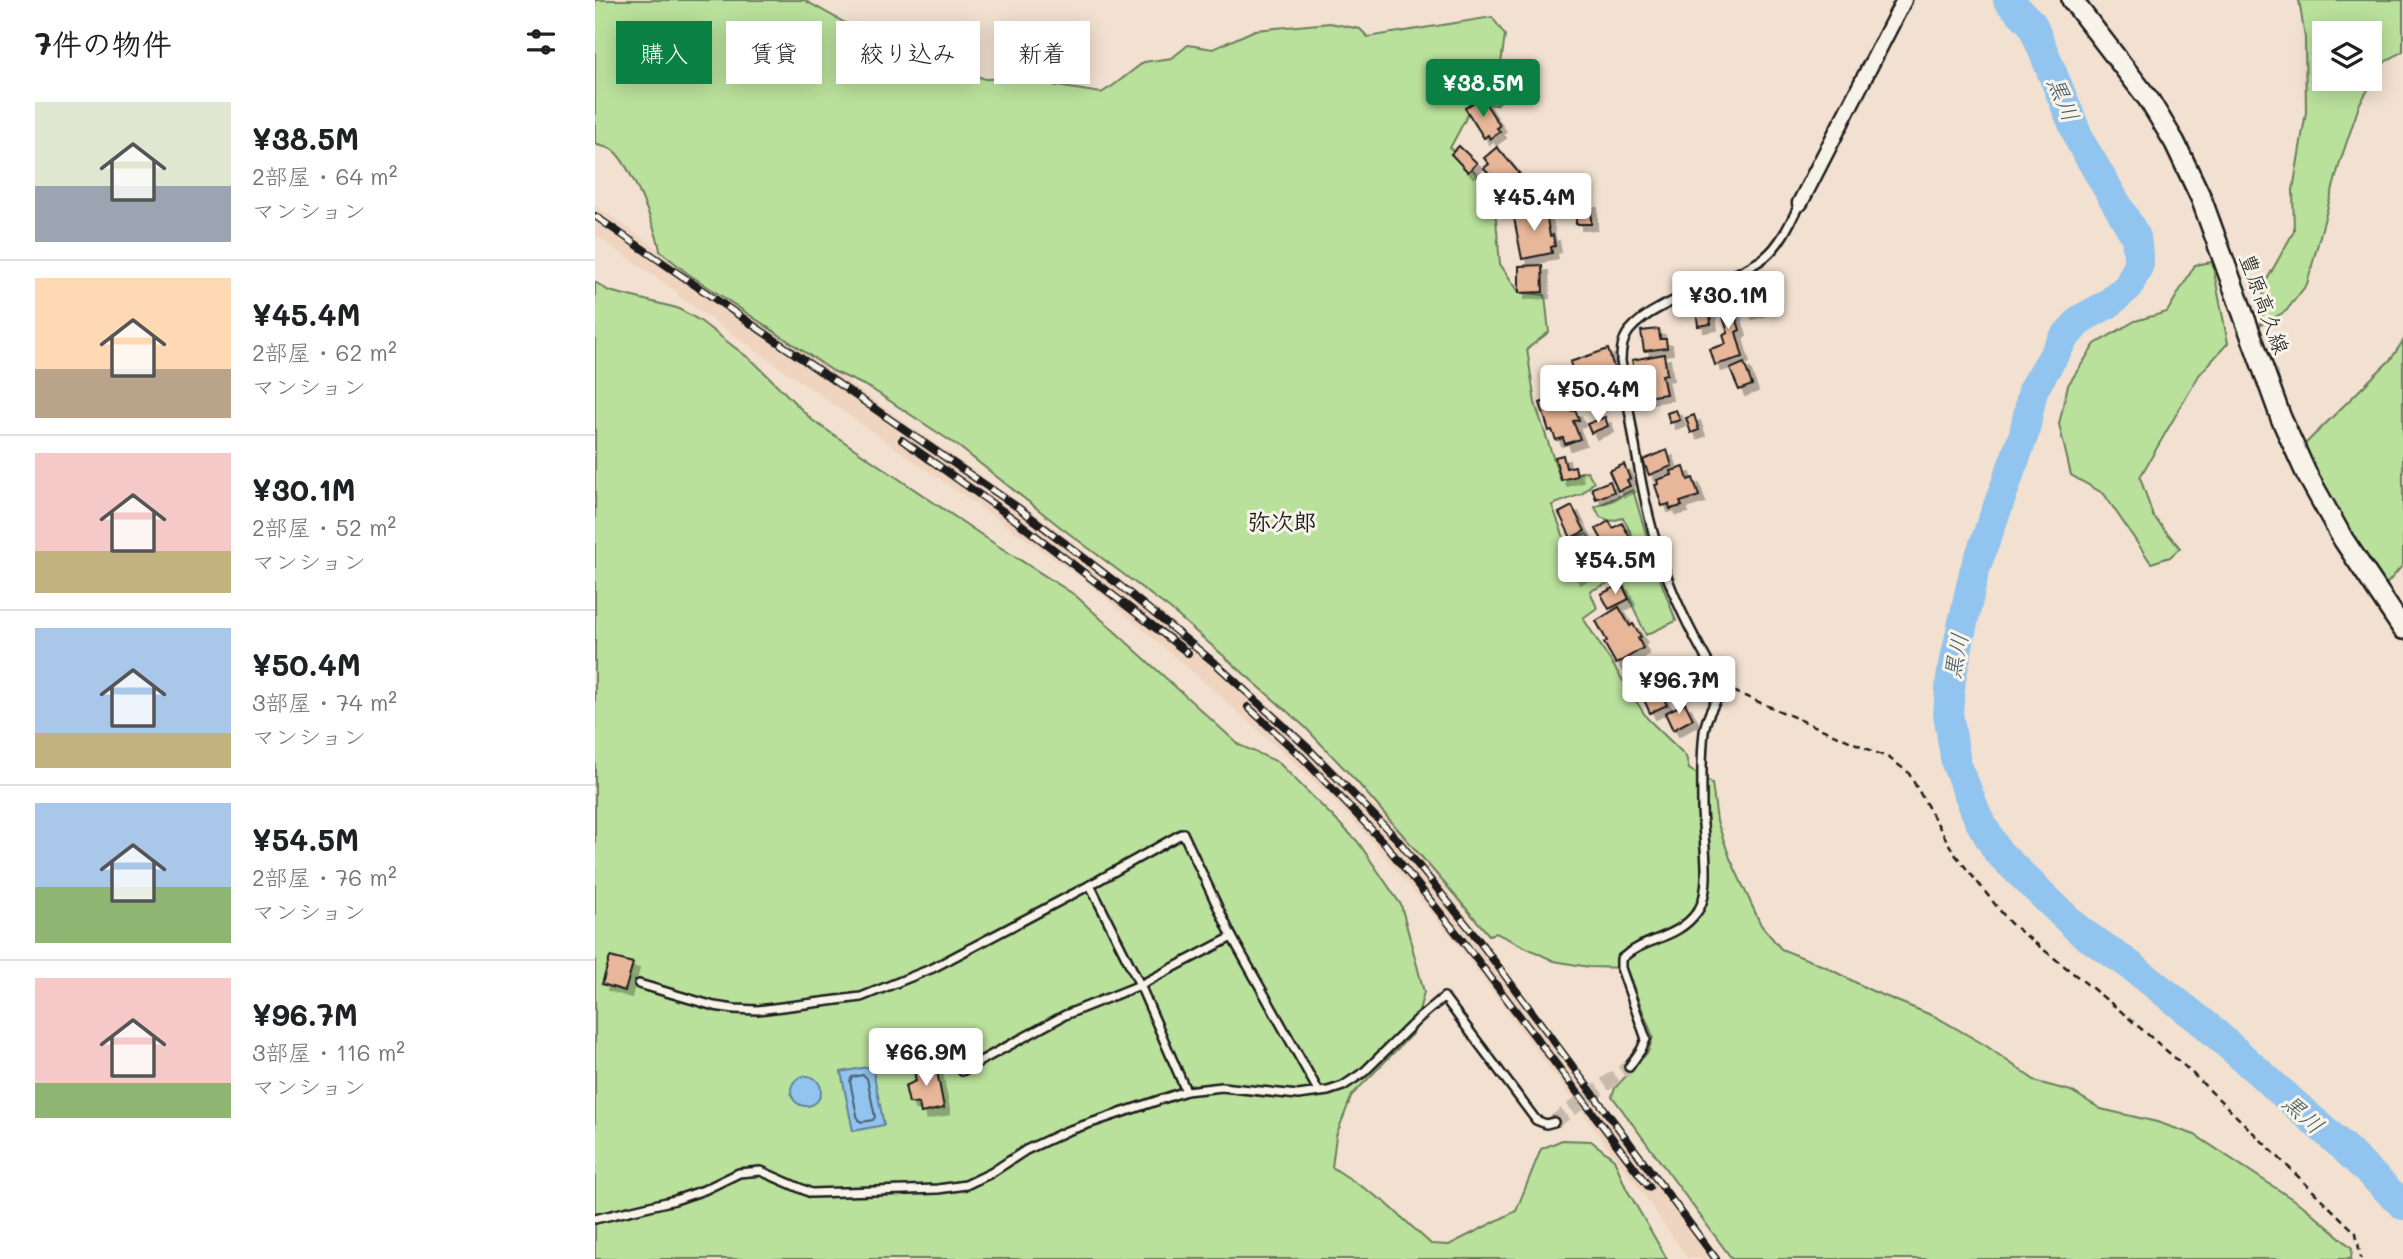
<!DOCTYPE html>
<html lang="ja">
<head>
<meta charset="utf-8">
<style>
	body { margin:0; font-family:Mali,"Klee One",sans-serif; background:#f6f6f6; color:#202124; height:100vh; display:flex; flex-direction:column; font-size:26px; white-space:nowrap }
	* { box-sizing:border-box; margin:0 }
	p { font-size:23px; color:#757577 }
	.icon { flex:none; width:38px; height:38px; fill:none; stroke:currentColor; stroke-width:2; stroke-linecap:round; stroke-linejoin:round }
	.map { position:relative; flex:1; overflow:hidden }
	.sheet { display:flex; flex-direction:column; background:#fff; width:595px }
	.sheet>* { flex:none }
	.banner { position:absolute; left:21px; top:21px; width:665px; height:63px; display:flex; gap:14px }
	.tools { position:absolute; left:1717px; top:21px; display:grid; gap:14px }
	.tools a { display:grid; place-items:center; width:70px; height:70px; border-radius:0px; background:#fff; box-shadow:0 4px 18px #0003; font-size:35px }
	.price { position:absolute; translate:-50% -60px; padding:0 16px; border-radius:7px; background:#fff; color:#222; font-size:23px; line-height:46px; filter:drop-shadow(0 2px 4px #0008) }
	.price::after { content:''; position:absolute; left:50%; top:42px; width:21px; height:16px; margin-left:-10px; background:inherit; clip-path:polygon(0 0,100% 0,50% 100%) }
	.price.on { background:#0b8043; color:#fff }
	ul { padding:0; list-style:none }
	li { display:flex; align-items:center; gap:21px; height:175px; padding:0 35px }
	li+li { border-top:2px solid #e0e0e0 }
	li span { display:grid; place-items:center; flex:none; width:196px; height:140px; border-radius:0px; color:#555 }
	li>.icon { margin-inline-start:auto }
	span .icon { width:84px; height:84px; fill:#fffc; stroke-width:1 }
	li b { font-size:30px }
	h2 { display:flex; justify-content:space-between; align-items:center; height:84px; padding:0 35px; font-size:30px }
	.pill { padding:0 24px; border-radius:0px; background:#fff; box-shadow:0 4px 18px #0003; font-size:24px; line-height:63px }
	.pill.on { background:#0b8043; color:#fff }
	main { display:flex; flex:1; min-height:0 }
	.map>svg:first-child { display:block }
</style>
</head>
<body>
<main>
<section class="sheet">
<h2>7件の物件<svg class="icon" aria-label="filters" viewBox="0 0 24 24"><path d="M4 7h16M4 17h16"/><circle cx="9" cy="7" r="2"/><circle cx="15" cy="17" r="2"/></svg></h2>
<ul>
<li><span style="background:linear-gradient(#dfe7d0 60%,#9aa5b1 0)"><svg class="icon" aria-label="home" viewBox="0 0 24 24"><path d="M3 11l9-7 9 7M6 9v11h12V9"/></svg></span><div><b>¥38.5M</b><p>2部屋 · 64 m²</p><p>マンション</p></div></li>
<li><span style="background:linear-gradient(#ffd9b3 65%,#b9a48a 0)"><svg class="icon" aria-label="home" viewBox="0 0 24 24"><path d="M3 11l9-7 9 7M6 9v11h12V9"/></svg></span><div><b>¥45.4M</b><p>2部屋 · 62 m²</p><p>マンション</p></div></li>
<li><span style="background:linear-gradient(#f6c9c9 70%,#c2b280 0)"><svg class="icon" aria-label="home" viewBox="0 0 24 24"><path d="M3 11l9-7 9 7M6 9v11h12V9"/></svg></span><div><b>¥30.1M</b><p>2部屋 · 52 m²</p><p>マンション</p></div></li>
<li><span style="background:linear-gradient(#a9c7e8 75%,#c2b280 0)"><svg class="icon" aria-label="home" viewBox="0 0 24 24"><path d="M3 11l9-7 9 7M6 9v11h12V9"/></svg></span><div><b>¥50.4M</b><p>3部屋 · 74 m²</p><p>マンション</p></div></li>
<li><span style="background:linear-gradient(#a9c7e8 60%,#8fb573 0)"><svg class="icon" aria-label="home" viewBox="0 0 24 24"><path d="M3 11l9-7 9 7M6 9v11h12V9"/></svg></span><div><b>¥54.5M</b><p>2部屋 · 76 m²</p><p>マンション</p></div></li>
<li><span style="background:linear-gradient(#f6c9c9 75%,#8fb573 0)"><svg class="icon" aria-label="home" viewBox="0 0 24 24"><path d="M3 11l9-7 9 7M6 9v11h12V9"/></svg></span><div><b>¥96.7M</b><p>3部屋 · 116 m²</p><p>マンション</p></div></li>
</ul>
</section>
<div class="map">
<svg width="1808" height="1259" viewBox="0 0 1808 1259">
	<defs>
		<filter id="shadow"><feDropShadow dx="6" dy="6" stdDeviation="0" flood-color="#0004"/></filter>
	</defs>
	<rect width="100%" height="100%" fill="#f2e1d0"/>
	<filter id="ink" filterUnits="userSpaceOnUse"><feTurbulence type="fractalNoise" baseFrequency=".0143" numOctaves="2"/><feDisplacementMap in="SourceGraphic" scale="14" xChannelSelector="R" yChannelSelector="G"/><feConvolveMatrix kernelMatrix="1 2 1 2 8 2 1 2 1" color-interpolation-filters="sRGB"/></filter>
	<g filter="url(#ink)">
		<path fill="#efd4c0" d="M0,205L59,246L92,273L238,371L457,526L566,612L678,708L809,835L888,937L1119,1259H1093L1047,1193L863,945L769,832L714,776L608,681L488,579L83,296L82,292L0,235Z"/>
		<g fill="#bae19c" stroke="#6b7e5c" stroke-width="2" fill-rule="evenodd">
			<path d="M0,0H209L272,35L390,79L436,78L462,86L506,93L519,85L549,62L577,58L593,45L618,49L660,30L735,23L765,29L773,37L897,17L910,35L905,71L912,95L901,105L879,103L855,148L879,171L899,197L905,264L924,292L950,295L954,332L932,349L940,403L965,478L992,471L999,482L987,494L957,505L970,540L992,534L1007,558L995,567L1002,579L1048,556L1028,518L1016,521L1005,517L1000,507L1038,490L1062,571L1081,621L1051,635L1025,578L995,591L1002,608L988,618L1052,718L1091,756L1094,769L1117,783L1122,821L1135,858L1166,925L1186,949L1231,967L1275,990L1341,1017L1390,1045L1442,1082L1476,1091L1506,1109L1562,1122L1600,1135L1711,1208L1757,1248L1756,1259H1137L1017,1096L1020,1088L1053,1052L1058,1037L1031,968L994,967L959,961L901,933L894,935L762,782L710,727L575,609L464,526L363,446L275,388L238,371L92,273L65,251C63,232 33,158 16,149C11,147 5,146 0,144Z"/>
			<path d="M1704,0H1808V51L1790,62L1765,103L1745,162L1712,284L1691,311L1666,325L1669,285L1699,231L1698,190L1711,112L1710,38ZM1729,33H1774V79H1729Z"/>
			<path d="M1617,262L1633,343L1604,375L1545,477L1558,516L1585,548L1575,557L1556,563L1509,494L1476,475L1464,424L1473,385L1500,344L1540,321L1572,312L1600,265Z"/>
			<path d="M0,282L14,291L82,308L104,320L160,363L217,420L400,544L480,595L644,745L683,762L763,842L806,905L829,992L818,1033L757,1095L741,1136L737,1167L790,1202L836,1244L854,1245L921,1211L946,1149L967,1140L996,1141L1019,1159L1031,1188L1072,1259H0Z"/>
			<path d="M1808,341V565L1788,588L1756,540L1706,448L1796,359Z"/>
		</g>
		<g fill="#91c4ee" stroke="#62819a" stroke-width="2">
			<path d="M277,1066L289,1125L258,1131L246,1072Z"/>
			<circle cx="211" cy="1091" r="15"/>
		</g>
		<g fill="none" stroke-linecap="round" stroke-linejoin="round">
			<path stroke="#4b5f70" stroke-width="2" d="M268,1075L272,1078L280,1117L278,1120L267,1122L263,1120L255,1081L257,1077Z"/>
			<path stroke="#91c4ee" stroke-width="30" d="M1413,0L1437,24L1486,143L1541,237L1544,264L1533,287L1513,304L1486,319L1469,338L1438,390L1429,434L1379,572L1356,678L1353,713L1361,763L1384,820L1403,852L1434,882L1485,931L1535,965L1611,1025L1747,1146L1808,1205"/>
		</g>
		<g fill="#e8b799" stroke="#1c1c1c" stroke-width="2" filter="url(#shadow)">
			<path d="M894,65L902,83L885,91L882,85L877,88L871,76Z"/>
			<path d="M884,99L887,102L889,101L905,126L902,128L905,132L895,139L893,135L889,138L870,108Z"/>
			<path d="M864,146L882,163L873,172L856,154Z"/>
			<path d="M902,147L924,173L905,188L889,168L894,164L889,158Z"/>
			<path d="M931,188L935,204L918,208L914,192Z"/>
			<rect x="981" y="202" width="15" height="22"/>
			<path d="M950,207L955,236L958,235L960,246L956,247L957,253L927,259L918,213Z"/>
			<path d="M947,265L948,292L924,293V266Z"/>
			<path d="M1132,287L1145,330L1141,332L1148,357L1120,365L1115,349L1131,344L1128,335L1133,333L1120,291Z"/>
			<path d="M1158,292L1163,310L1151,313L1147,295Z"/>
			<path d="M1114,306L1116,324L1103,326L1101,308Z"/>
			<path d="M1064,329L1065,339H1071L1072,348L1049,351L1046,331Z"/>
			<path d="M1013,349L1021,374L1015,376L1016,381L991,389L988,379L981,381L975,362Z"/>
			<path d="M1069,354L1072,374L1067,375L1071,394L1044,398L1037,360Z"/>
			<path d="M1149,363L1157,385L1144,390L1135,369Z"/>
			<path d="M971,394L977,411L980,410L984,420L978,421L985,439L970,444L968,438L961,440L957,430L954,431L945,403Z"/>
			<path d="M1081,410L1085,420L1075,423L1072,413Z"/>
			<path d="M1099,415L1104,430L1096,433L1091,418Z"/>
			<path d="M1010,417L1013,426L996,433L992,424Z"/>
			<path d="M1072,450L1077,466L1054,475L1048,460Z"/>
			<path d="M968,455L971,468L980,466L982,476L966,480L960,457Z"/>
			<path d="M1029,464L1035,479L1032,480L1035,486L1023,491L1014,471Z"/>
			<path d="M1089,467L1093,480L1098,478L1104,496L1085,502L1087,506L1075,509L1074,504L1067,506L1060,485L1063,484L1062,480L1077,475L1076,471Z"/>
			<path d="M1015,481L1019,492L1001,499L997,488Z"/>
			<path d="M977,506L990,531L976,538L964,513Z"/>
			<path d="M1014,521L1018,528L1027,523L1038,543L1043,540L1045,546L1035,552L1032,547L1016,556L1001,529Z"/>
			<path d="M985,556L993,571L979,578L972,563Z"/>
			<path d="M1027,584L1034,599L1014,609L1006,594Z"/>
			<path d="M1024,607L1035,626L1038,624L1046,637L1043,638L1048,648L1021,664L1009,643L1012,641L1001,621Z"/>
			<path d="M1051,662L1072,705L1055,713L1045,691L1051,689L1040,667Z"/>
			<path d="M1090,703L1098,719L1078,730L1070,713Z"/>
			<path d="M15,957L38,963L30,991L7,984Z"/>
			<path d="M340,1061L349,1108L326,1113L324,1104L314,1103L310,1086L321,1081L318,1065Z"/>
		</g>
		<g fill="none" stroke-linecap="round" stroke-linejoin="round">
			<path stroke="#c7baac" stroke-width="14" stroke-dasharray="14 7" stroke-linecap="butt" d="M959,1122L1034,1067"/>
			<g stroke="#1c1c1c" stroke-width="12">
				<g id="service">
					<path d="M495,885L545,985L591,1091"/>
					<path d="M44,984L119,1006L139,1009L163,1010L266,997L338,968L495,885L588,833L637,937L724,1092"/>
					<path d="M1034,1067L1046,1050L1051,1039L1026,968V959C1050,937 1082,940 1102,912C1119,890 1107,834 1107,807C1107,782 1106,756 1109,732C1111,716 1121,701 1128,688C1104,647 1081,606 1067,562C1045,497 1038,428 1026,361C1026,350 1027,340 1034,331C1061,298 1135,284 1170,257C1186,244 1196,221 1205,203"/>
					<path d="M367,1071L470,1015L545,985L637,937"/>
					<path d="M0,1219L80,1200L109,1190L144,1173L166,1171L216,1193L343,1189L371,1185L396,1173L431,1150L472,1131L591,1091L627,1087L703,1095L733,1091L748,1086L769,1072L823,1019L849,997L941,1120L951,1124L959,1122"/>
				</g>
			</g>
			<g stroke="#1c1c1c" stroke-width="19">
				<path id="minor" d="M1205,203L1309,0"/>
			</g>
			<g stroke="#1c1c1c" stroke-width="24">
				<path id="secondary" d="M1477,0L1554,100L1580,143L1606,198L1686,418L1711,473L1748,539L1808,629"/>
			</g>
			<path stroke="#1c1c1c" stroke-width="2.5" stroke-dasharray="7 5" stroke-linecap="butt" d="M1138,691L1294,758L1313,772L1359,853L1415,923L1522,1008L1594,1070L1761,1233L1766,1259"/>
			<use href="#service" stroke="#f7f3e8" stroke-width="7"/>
			<use href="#minor" stroke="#f7f3e8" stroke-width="14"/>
			<use href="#secondary" stroke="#f7f3e8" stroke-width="19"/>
			<g stroke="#1c1c1c" stroke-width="8">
				<g id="rail">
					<path d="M0,216L425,509L523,584L621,664L714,749L802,839L879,934L1121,1259"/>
					<path d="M307,440L419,519L593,653"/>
					<path d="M653,707L707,757L790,844L867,940L1054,1187"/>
				</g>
			</g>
			<use href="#rail" stroke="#f7f3e8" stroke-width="5" stroke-dasharray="16" stroke-linecap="butt"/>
		</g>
	</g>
	<g text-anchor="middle" stroke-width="6" stroke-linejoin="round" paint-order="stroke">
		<g font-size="21" fill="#1c1c1c" stroke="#f7f3e8">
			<text transform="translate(1669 304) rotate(70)" y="7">豊原高久線</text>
		</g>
		<g font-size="23" font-style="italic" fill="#455766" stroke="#f7f3e8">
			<text transform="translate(1468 99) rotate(67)" y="8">黒川</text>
			<text transform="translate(1361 656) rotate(-79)" y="8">黒川</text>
			<text transform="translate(1708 1114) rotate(42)" y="8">黒川</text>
		</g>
		<g font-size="23" font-weight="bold" fill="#1c1c1c" stroke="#f7f3e8">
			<text x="687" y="530">弥次郎</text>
		</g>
	</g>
</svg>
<div class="tools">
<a><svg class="icon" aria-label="layers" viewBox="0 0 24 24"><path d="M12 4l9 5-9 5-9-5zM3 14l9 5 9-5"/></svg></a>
</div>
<b class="price on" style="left:888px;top:119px">¥38.5M</b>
<b class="price" style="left:939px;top:233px">¥45.4M</b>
<b class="price" style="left:1133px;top:331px">¥30.1M</b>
<b class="price" style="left:1003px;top:425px">¥50.4M</b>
<b class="price" style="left:1020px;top:596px">¥54.5M</b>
<b class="price" style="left:1084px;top:716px">¥96.7M</b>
<b class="price" style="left:331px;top:1088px">¥66.9M</b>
<div class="banner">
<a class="pill on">購入</a>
<a class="pill">賃貸</a>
<a class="pill">絞り込み</a>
<a class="pill">新着</a>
</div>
</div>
</main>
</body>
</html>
